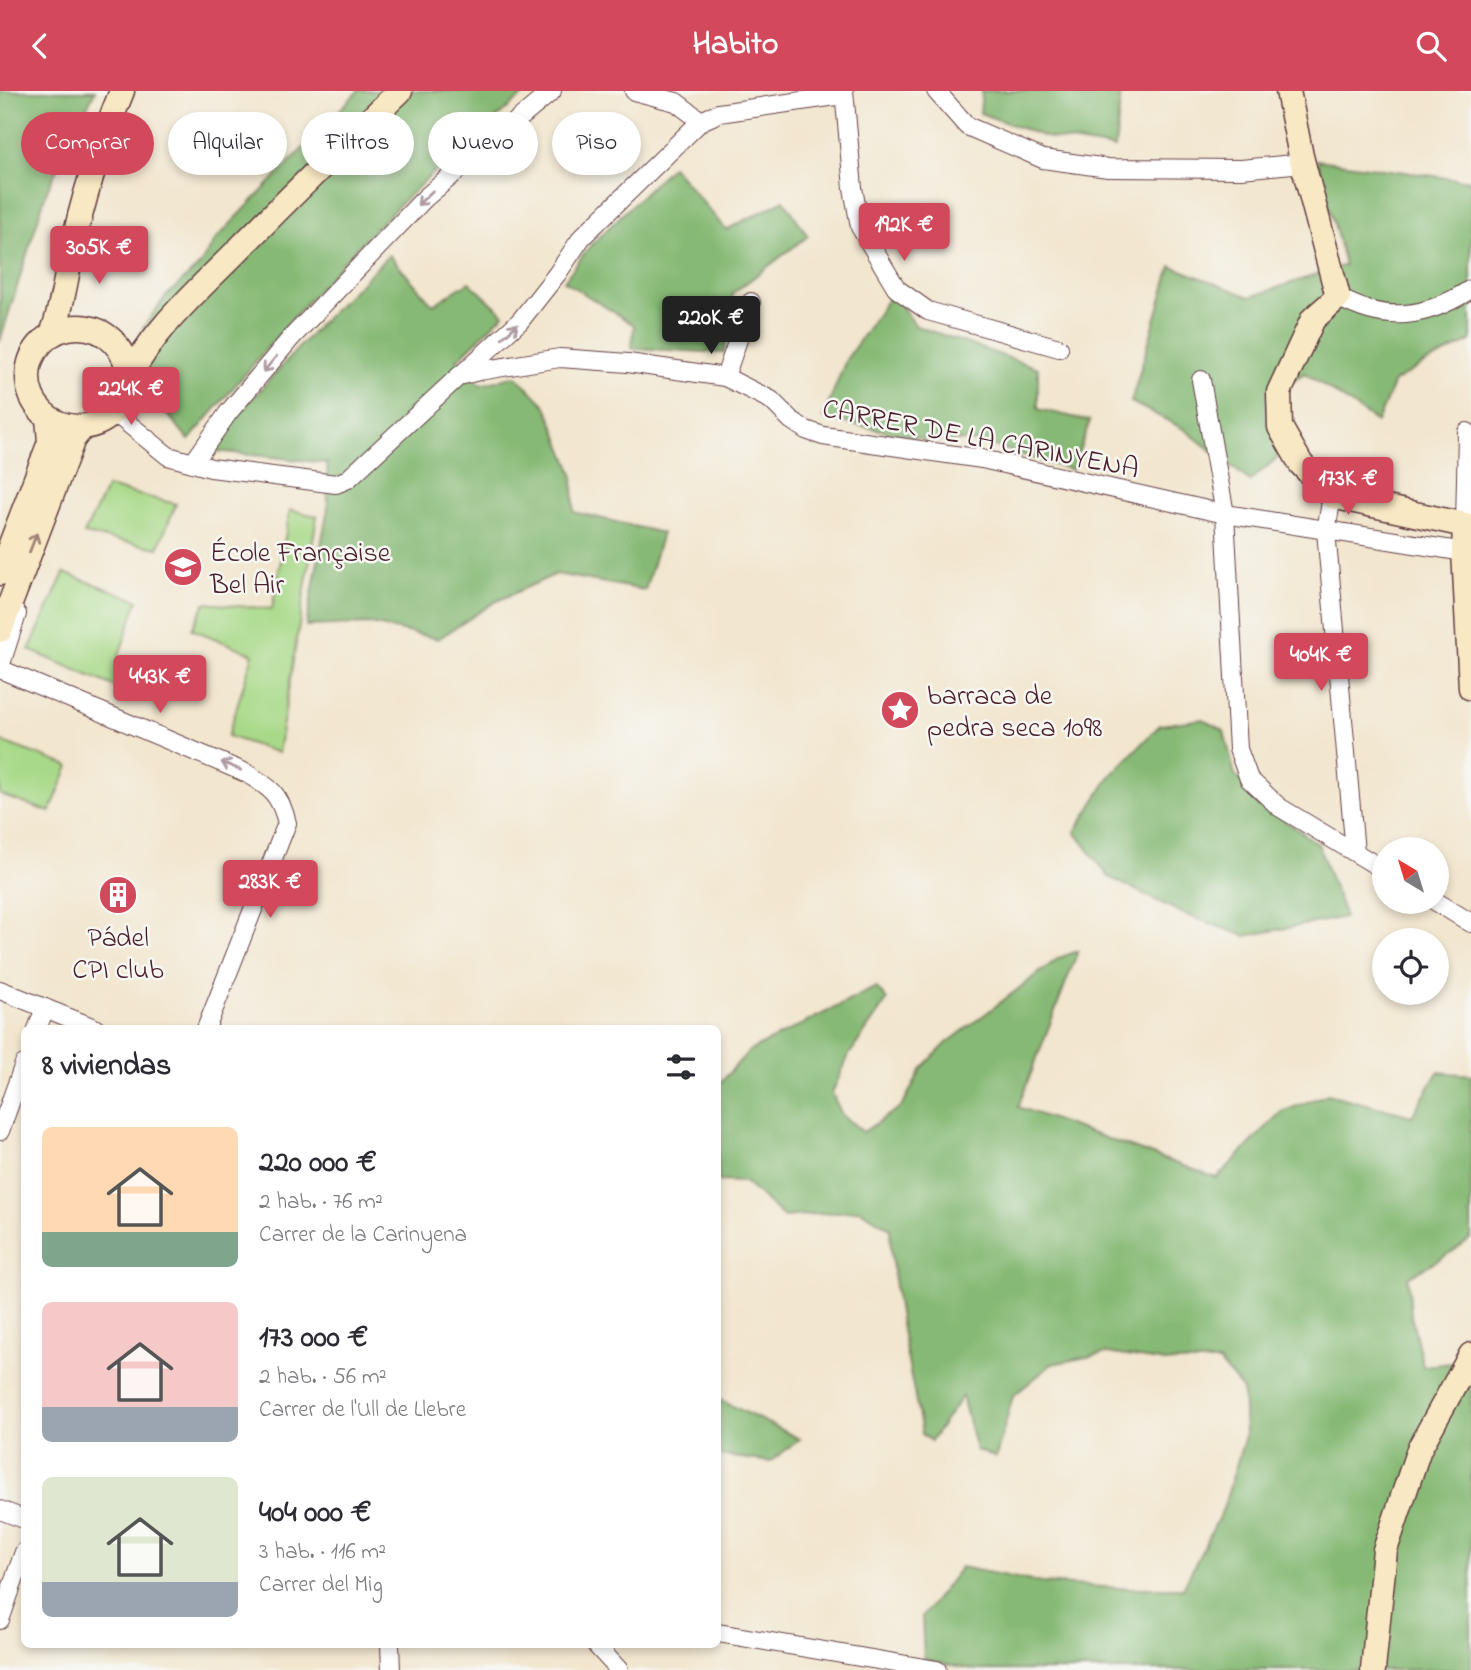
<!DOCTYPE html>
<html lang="es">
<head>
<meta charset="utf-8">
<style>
	body { margin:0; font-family:"Indie Flower",sans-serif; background:#f7f7f7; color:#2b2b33; height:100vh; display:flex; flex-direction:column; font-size:26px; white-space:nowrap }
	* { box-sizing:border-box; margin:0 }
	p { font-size:23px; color:#7c7c81 }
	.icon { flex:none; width:38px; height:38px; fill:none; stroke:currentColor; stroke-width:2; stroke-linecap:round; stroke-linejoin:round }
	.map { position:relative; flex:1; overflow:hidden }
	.side { position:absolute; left:21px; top:934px; width:700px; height:623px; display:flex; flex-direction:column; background:#fff; border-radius:10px; box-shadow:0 4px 10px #0003 }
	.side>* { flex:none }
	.top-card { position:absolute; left:21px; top:21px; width:700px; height:63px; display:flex; gap:14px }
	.needle { width:46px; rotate:322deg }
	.controls { position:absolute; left:1372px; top:746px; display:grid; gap:14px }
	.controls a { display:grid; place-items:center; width:77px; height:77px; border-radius:50%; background:#fff; box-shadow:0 4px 10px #0003; font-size:35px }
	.price { position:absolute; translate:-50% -60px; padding:0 16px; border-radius:7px; background:#d1495b; color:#fff; font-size:23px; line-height:46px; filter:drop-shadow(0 2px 4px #0008) }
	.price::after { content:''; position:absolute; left:50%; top:42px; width:21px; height:16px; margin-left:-10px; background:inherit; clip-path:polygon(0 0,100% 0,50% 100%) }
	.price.on { background:#222; color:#fff }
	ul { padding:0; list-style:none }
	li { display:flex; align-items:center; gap:21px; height:175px; padding:0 21px }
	li span { display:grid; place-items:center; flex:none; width:196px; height:140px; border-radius:10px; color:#555 }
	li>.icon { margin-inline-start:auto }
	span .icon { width:84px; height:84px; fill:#fffc; stroke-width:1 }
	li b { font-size:30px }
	h2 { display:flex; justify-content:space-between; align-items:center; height:84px; padding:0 21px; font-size:30px }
	.tag { padding:0 24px; border-radius:32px; background:#fff; box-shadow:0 4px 10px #0003; font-size:24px; line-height:63px }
	.tag.on { background:#d1495b; color:#fff }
	header { display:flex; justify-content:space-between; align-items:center; height:91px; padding:0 21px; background:#d1495b; color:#fff; font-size:32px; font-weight:800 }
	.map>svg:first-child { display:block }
</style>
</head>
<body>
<header><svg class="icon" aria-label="back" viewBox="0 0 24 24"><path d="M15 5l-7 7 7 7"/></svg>Habito<svg class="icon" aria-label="search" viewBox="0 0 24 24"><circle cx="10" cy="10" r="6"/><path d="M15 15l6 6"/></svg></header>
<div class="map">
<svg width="1471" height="1579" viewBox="0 0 1471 1579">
	<rect width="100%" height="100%" fill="#f6f6f2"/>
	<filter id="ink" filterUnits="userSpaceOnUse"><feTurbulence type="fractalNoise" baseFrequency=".0143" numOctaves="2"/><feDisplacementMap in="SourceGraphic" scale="14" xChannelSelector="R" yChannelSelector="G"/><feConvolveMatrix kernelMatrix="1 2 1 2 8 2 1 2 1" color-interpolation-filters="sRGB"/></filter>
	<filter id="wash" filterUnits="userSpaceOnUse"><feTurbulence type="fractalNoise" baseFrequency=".00686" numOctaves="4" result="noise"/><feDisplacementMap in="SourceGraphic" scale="28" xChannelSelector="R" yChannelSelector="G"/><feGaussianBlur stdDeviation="1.57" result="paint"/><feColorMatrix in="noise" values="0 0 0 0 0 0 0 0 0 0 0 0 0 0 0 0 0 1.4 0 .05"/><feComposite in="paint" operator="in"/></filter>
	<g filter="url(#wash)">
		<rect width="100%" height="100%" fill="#f2e6ce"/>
		<g fill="#a8d988" stroke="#797c5a" stroke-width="2">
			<path d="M107,396L176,413L158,457L84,443Z"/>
			<path d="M290,419L317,425L278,662L228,645L253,563L192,538L205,512L272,518Z"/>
			<path d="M64,482L138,509L118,567L160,583L144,608L29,559Z"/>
			<path d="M0,650L69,675L50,721L0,704Z"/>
		</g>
		<g fill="#86b974" stroke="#686c50" stroke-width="2">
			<path d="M0,0H95L47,99L0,250Z"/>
			<path d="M358,0H528C473,47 419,92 369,144C306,209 248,280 189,349L154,307L150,300L146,272L138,250L144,235L167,204L199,175L216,148Z"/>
			<path d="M982,0H1121L1115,57L1045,46L980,22Z"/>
			<path d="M1317,69L1471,90V250L1424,273L1394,291L1377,331L1305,282L1271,303L1283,362L1250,390L1184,338L1131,311L1171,175L1250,206L1345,174Z"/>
			<path d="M672,75L726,139L784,109L808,145L733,202L724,262L632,257L634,234L564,190L590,155Z"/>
			<path d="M389,164L433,214L469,191L504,223L457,269L480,294L516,285L546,315L573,383L574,421L662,442L645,499L556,483L495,511L438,548L371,533L306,535L328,417L327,372L206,359L318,235Z"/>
			<path d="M892,202L916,235L1038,277V318L1090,330L1072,379L981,351L923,348L823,327L846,269Z"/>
			<path d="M1203,628L1224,640L1235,684L1274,722L1318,753L1345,826L1245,845L1184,823L1109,786L1075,741L1110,685L1160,634Z"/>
			<path d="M1078,860L1018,1016L1217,1087L1281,1021L1328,1003L1412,1025L1438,981L1471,984V1147L1452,1161L1408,1186L1411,1224L1423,1275L1471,1270V1579H977L924,1568L922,1526L961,1476L1042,1492L1119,1497H1183L1223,1418L1245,1345L1243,1299L1219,1271H1165L1107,1262L1052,1273L1013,1305L996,1366L976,1359L962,1305L931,1350L922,1343C910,1275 892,1207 890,1137L860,1119L784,1126L745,1091L718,1090V994L749,960L876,896L887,909L849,964L832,1002L841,1023L863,1041L902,1015L922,977L947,952L1059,867Z"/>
			<path d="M718,1308L800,1348L770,1371L718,1364Z"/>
		</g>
	</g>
	<g filter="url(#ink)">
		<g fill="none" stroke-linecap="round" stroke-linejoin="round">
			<g stroke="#633d43" stroke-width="20">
				<g id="street">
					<path d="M634,0L676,11L701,30"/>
					<path d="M844,0L853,97L860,136L897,198L928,220L1059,257"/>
					<path d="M936,0L967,35L1043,68L1108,77L1241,78L1303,72"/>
					<path d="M1338,206C1386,233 1426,227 1471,198"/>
					<path d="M462,283L520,230L557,183L582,146L701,30L719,22L843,4"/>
					<path d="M725,286L751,211"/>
					<path d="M1201,289L1225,423L1238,658L1249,688L1279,716L1384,779"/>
					<path d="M114,321L168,365L211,377L336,393L348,388L459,285L479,280L560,267L628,272L725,286L771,309L791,329L806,339L823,345L982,368L1225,423L1471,462"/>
					<path d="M193,372L228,322L291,247L425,107L552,0"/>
					<path d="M1332,405L1326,440L1355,761"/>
					<path d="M1465,434L1467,341"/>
					<path d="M0,576L17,523"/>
					<path d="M0,578L246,682C271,697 280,703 287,732L206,938"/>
					<path d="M1435,810L1471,832"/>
					<path d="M0,899L97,938"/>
					<path d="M37,938L45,917"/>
					<path d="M0,1040L24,973"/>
					<path d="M0,1419L24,1428"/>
					<path d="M0,1529L24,1461"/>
					<path d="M718,1542L937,1579"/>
					<path d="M390,1554L391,1579"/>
					<path d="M596,1554L619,1579"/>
				</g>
			</g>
			<g stroke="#633d43" stroke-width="27">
				<g id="secondary">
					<path d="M1288,0L1301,65L1338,206L1313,228L1279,301L1280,336L1301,373L1332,405L1465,434L1464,460L1471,597"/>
					<circle cx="78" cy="286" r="50"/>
					<path d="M52,243C62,217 65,191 71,164C82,110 101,51 122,0"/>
					<path d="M128,288C154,238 196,201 235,162C289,107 344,53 400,0"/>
					<path d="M0,482L50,351L48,327"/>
					<path d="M0,539L73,348L82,337"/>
					<path d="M1373,1579L1385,1459L1419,1358L1471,1264"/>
				</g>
			</g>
			<use href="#street" stroke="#fff" stroke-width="18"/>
			<use href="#secondary" stroke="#f8e8c3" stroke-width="24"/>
		</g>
		<defs><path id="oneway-shaft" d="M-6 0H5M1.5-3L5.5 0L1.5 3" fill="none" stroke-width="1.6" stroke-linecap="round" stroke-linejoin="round" transform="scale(1.75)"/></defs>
		<g stroke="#ae9aa0">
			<use href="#oneway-shaft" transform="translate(425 107) rotate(136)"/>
			<use href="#oneway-shaft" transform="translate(510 240) rotate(-42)"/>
			<use href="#oneway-shaft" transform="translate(270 273) rotate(130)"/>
			<use href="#oneway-shaft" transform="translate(231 675) rotate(-157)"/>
		</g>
		<use stroke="#a18477" href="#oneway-shaft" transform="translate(33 452) rotate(-69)"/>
	</g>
	<defs>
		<g id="school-disc" transform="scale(2.0125)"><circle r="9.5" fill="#d1495b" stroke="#f6f6f2"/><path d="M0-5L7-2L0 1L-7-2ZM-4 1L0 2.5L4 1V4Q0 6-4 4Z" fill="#fff"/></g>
		<g id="sight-disc" transform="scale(2.0125)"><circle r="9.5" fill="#d1495b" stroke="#f6f6f2"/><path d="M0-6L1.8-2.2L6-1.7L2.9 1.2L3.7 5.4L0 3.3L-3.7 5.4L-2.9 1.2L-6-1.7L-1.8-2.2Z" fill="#fff"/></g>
		<g id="building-disc" transform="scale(2.0125)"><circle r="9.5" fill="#d1495b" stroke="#f6f6f2"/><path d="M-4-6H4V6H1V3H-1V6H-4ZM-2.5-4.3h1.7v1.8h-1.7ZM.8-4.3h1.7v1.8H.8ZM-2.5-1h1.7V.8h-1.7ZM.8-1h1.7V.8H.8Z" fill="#fff"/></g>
	</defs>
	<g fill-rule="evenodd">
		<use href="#school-disc" x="183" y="476"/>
		<use href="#sight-disc" x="900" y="619"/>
		<use href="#building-disc" x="118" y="804"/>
	</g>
	<g text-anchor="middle" stroke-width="5" stroke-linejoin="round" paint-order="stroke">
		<g font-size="28" fill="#4a1f2b" stroke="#f6f6f2">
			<text transform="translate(981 346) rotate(11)" y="10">CARRER DE LA CARINYENA</text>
		</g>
		<g font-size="28" fill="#4a1f2b" stroke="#f6f6f2" text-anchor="start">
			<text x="210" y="470">École Française<tspan x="210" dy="32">Bel Air</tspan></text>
			<text x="927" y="613">barraca de<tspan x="927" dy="32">pedra seca 1098</tspan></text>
			<text x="118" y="855" text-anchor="middle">Pádel<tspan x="118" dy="32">CPI club</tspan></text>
		</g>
	</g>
</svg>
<div class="controls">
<a><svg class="needle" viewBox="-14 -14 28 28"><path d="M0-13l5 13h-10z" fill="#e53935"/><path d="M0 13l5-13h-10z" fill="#7c7c81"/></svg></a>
<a><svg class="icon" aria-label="locate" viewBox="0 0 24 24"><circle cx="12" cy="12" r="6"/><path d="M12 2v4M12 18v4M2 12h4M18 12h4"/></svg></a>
</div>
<b class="price" style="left:904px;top:172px">192K €</b>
<b class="price" style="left:99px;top:195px">305K €</b>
<b class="price on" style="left:711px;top:265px">220K €</b>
<b class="price" style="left:131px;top:336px">224K €</b>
<b class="price" style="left:1348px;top:426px">173K €</b>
<b class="price" style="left:1321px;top:602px">404K €</b>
<b class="price" style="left:160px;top:624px">443K €</b>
<b class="price" style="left:270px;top:829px">283K €</b>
<div class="top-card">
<a class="tag on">Comprar</a>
<a class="tag">Alquilar</a>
<a class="tag">Filtros</a>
<a class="tag">Nuevo</a>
<a class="tag">Piso</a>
</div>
<section class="side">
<h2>8 viviendas<svg class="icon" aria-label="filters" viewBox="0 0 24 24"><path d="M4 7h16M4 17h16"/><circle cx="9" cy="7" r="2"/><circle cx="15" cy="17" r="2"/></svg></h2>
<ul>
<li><span style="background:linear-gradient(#ffd9b3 75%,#7fa58c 0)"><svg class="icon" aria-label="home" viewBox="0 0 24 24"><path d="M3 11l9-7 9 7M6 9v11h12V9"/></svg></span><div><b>220 000 €</b><p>2 hab. · 76 m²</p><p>Carrer de la Carinyena</p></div></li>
<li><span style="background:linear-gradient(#f6c9c9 75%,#9aa5b1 0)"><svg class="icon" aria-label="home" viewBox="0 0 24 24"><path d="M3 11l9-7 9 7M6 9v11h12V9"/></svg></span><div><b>173 000 €</b><p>2 hab. · 56 m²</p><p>Carrer de l'Ull de Llebre</p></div></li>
<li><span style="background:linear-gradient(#dfe7d0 75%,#9aa5b1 0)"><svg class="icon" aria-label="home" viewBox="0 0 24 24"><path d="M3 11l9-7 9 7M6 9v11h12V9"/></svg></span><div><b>404 000 €</b><p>3 hab. · 116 m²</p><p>Carrer del Mig</p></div></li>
</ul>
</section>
</div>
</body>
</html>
